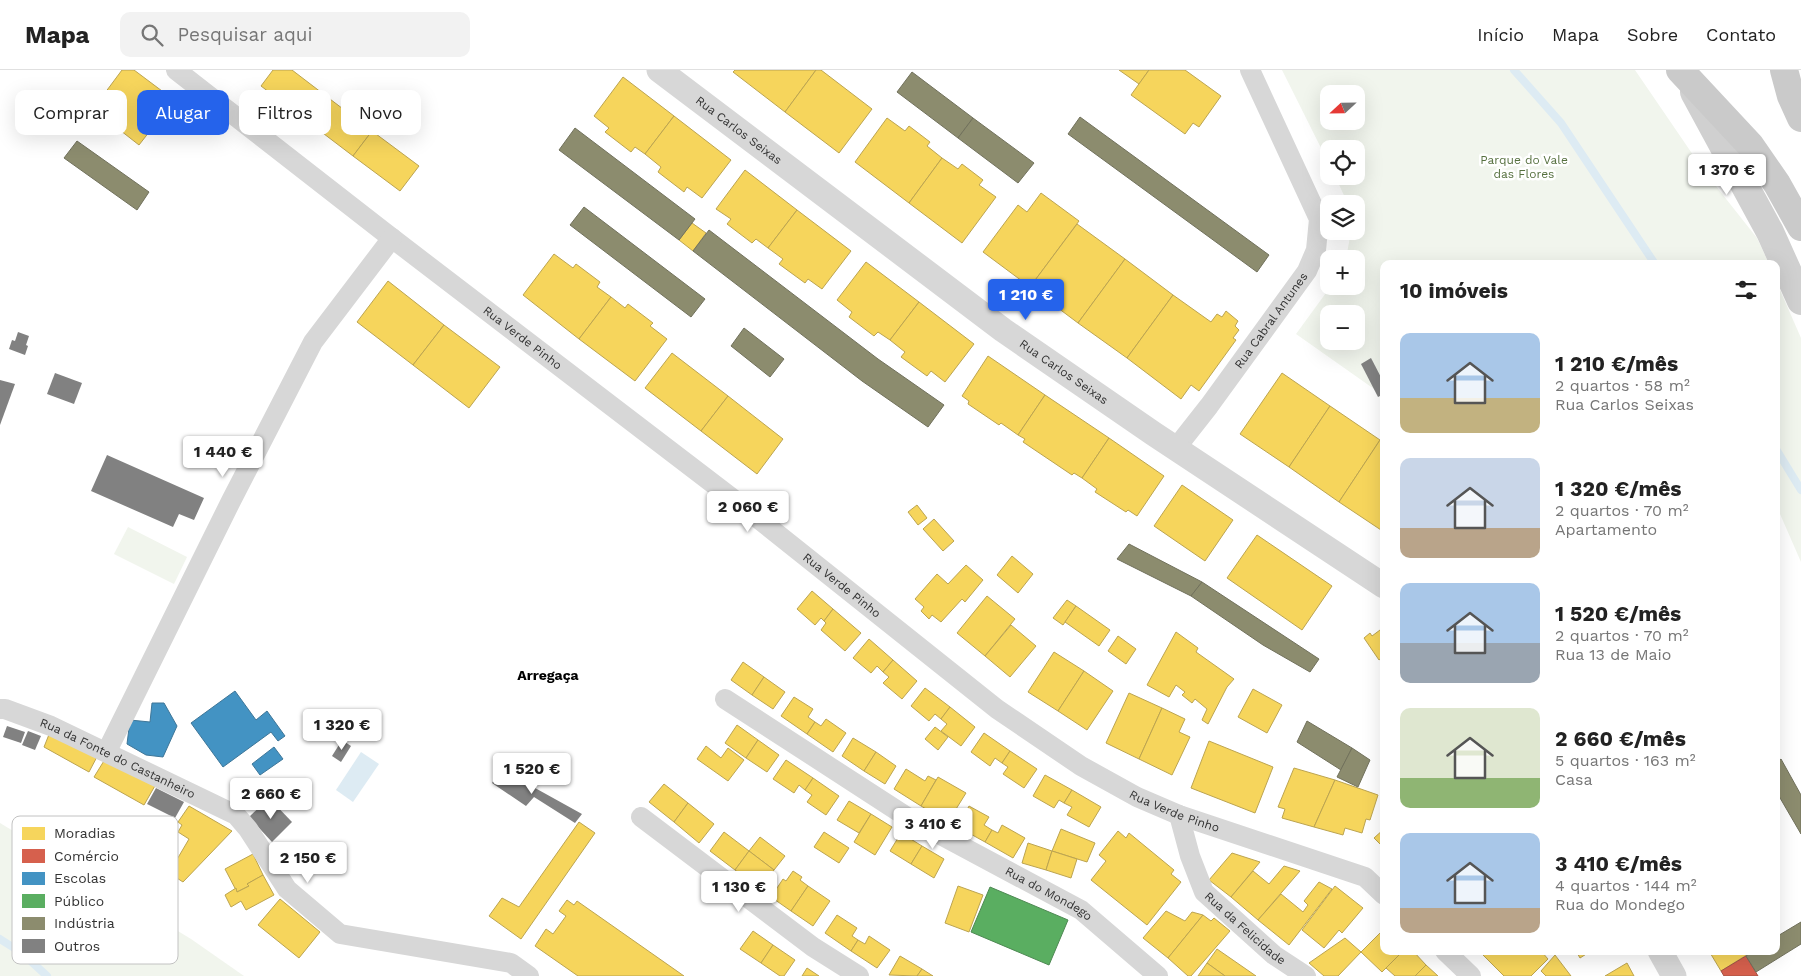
<!DOCTYPE html>
<html lang="pt">
<head>
<meta charset="utf-8">
<style>
	body { margin:0; font-family:"Work Sans",sans-serif; background:#f2f2f2; color:#222; height:100vh; display:flex; flex-direction:column; font-size:19px; white-space:nowrap }
	* { box-sizing:border-box; margin:0 }
	p { font-size:16px; color:#767676 }
	.icon { flex:none; width:28px; height:28px; fill:none; stroke:currentColor; stroke-width:2; stroke-linecap:round; stroke-linejoin:round }
	.map { position:relative; flex:1; overflow:hidden }
	.side { position:absolute; left:1380px; top:190px; width:400px; height:695px; display:flex; flex-direction:column; background:#fff; border-radius:10px; box-shadow:0 5px 20px #0002 }
	.side>* { flex:none }
	.guide { position:absolute; left:15px; top:20px; width:475px; height:45px; display:flex; gap:10px }
	.needle { width:32px; rotate:248deg }
	.fabs { position:absolute; left:1320px; top:15px; display:grid; gap:10px }
	.fabs a { display:grid; place-items:center; width:45px; height:45px; border-radius:10px; background:#fff; box-shadow:0 5px 20px #0002; font-size:25px }
	.price { position:absolute; translate:-50% -42px; padding:0 11px; border-radius:5px; background:#fff; color:#222; font-size:16px; line-height:32px; filter:drop-shadow(0 1px 2px #0008) }
	.price::after { content:''; position:absolute; left:50%; top:30px; width:15px; height:11px; margin-left:-8px; background:inherit; clip-path:polygon(0 0,100% 0,50% 100%) }
	.price.current { background:#2563eb; color:#fff }
	ul { padding:0; list-style:none }
	li { display:flex; align-items:center; gap:15px; height:125px; padding:0 20px }
	li span { display:grid; place-items:center; flex:none; width:140px; height:100px; border-radius:10px; color:#555 }
	li>.icon { margin-inline-start:auto }
	span .icon { width:60px; height:60px; fill:#fffc; stroke-width:1 }
	li b { font-size:21px }
	h2 { display:flex; justify-content:space-between; align-items:center; height:60px; padding:0 20px; font-size:21px }
	.tag { padding:0 18px; border-radius:10px; background:#fff; box-shadow:0 5px 20px #0002; font-size:18px; line-height:45px }
	.tag.current { background:#2563eb; color:#fff }
	header { display:flex; align-items:center; gap:30px; box-sizing:border-box; height:70px; padding:0 25px; background:#fff; border-bottom:1px solid #e0e0e0 }
	header strong { font-size:24px }
	nav { display:flex; gap:28px; margin-inline-start:auto; font-size:18px }
	.search { width:350px; height:45px; background:#f2f2f2; display:flex; align-items:center; gap:12px; box-sizing:border-box; padding:0 18px; border-radius:10px; color:#767676; font-size:19px }
	.map>svg:first-child { display:block }
</style>
</head>
<body>
<header>
<strong>Mapa</strong>
<div class="search"><svg class="icon" aria-label="search" viewBox="0 0 24 24"><circle cx="10" cy="10" r="6"/><path d="M15 15l6 6"/></svg>Pesquisar aqui</div>
<nav><a>Início</a><a>Mapa</a><a>Sobre</a><a>Contato</a></nav>
</header>
<div class="map">
<svg width="1801" height="906" viewBox="0 0 1801 906">
	<rect width="100%" height="100%" fill="#fff"/>
	<g fill="#f1f5ed" fill-rule="evenodd">
		<path d="M1282,0H1635L1704,101L1757,168L1769,194H1384V326L1296,264L1331,216H1356V189H1346L1351,161H1356V134H1348L1335,106H1356V79H1329V94ZM1329,24H1356V51H1329ZM1329,244H1356V271H1329Z"/>
		<path d="M1776,211L1801,268V492L1776,435Z"/>
		<path d="M128,457L187,487L174,514L114,484Z"/>
		<path d="M0,753L191,869L244,906H0Z"/>
	</g>
	<path fill="#ddebf3" d="M361,682L379,694L353,732L336,720Z"/>
	<g fill="#f6d55c" stroke="#bca450">
		<path d="M122,0H134L174,30L139,75L93,39Z"/>
		<path d="M273,0H292L326,26L307,51L261,16Z"/>
		<path d="M735,0H816L785,42L733,2Z"/>
		<path d="M816,0H821L872,39L839,83L785,42Z"/>
		<path d="M1119,0H1149L1139,14Z"/>
		<path d="M1149,0H1185L1221,26L1199,57L1193,53L1185,64L1131,25Z"/>
		<path d="M623,7L674,46L645,84L635,77L631,82L605,62L609,58L594,46Z"/>
		<path d="M326,26L372,61L353,86L307,51Z"/>
		<path d="M674,46L731,90L702,128L687,117L684,122L658,102L661,97L645,84Z"/>
		<path d="M887,48L905,61L909,56L930,72L927,76L942,88L909,133L855,92Z"/>
		<path d="M372,61L419,96L400,121L353,86Z"/>
		<path d="M942,88L958,99L962,94L983,110L979,115L996,127L962,173L909,133Z"/>
		<path d="M745,100L797,140L768,178L756,169L752,173L727,154L731,149L716,139Z"/>
		<path d="M1041,123L1079,151L1030,217L983,182L1018,135L1027,142Z"/>
		<path d="M797,140L851,181L822,219L808,209L805,213L779,194L783,189L768,178Z"/>
		<path d="M692,153L706,163L693,181L679,170Z"/>
		<path d="M1077,154L1125,189L1078,253L1030,217Z"/>
		<path d="M554,184L573,198L576,194L600,212L597,217L611,227L579,269L523,225Z"/>
		<path d="M1125,189L1173,225L1127,288L1078,253Z"/>
		<path d="M866,192L919,232L890,270L878,262L874,266L849,247L852,242L837,230Z"/>
		<path d="M388,211L444,255L413,295L357,252Z"/>
		<path d="M1173,225L1211,252L1217,244L1222,247L1226,241L1238,251L1235,256L1239,260L1233,268L1236,270L1199,321L1191,315L1181,329L1127,288Z"/>
		<path d="M611,227L625,238L628,234L653,253L650,256L667,269L635,311L579,269Z"/>
		<path d="M919,232L974,274L945,312L931,301L927,306L901,287L905,282L890,270Z"/>
		<path d="M444,255L500,297L469,338L413,295Z"/>
		<path d="M672,283L728,326L701,361L645,318Z"/>
		<path d="M988,286L1045,325L1018,365L1001,353L999,355L968,334L969,331L962,326Z"/>
		<path d="M1282,303L1330,336L1289,397L1240,364Z"/>
		<path d="M1045,325L1109,368L1082,408L1074,403L1072,405L1023,372L1025,369L1018,365Z"/>
		<path d="M728,326L783,369L757,404L701,361Z"/>
		<path d="M1330,336L1380,370L1339,432L1289,397Z"/>
		<path d="M1109,368L1164,406L1137,446L1128,440L1126,442L1095,422L1097,419L1082,408Z"/>
		<path d="M1380,370L1384,372V462L1339,432Z"/>
		<path d="M1182,415L1233,450L1205,491L1154,456Z"/>
		<path d="M917,435L927,448L918,455L908,442Z"/>
		<path d="M934,449L954,471L943,481L923,459Z"/>
		<path d="M1257,465L1332,516L1302,560L1227,508Z"/>
		<path d="M1012,486L1033,504L1018,523L997,505Z"/>
		<path d="M966,495L983,510L965,532L962,529L941,552L932,545L929,549L921,541L924,537L915,529L937,504L948,514Z"/>
		<path d="M812,521L833,539L824,551L821,548L815,555L797,539Z"/>
		<path d="M987,526L1015,549L985,586L957,563Z"/>
		<path d="M1067,530L1076,536L1063,555L1053,548Z"/>
		<path d="M1076,536L1110,560L1099,576L1065,552Z"/>
		<path d="M833,539L861,563L845,581L821,560L826,553L824,551Z"/>
		<path d="M1011,555L1036,576L1010,607L985,586Z"/>
		<path d="M1384,557V586L1379,590L1364,568L1370,563L1372,566Z"/>
		<path d="M1176,562L1198,578L1196,582L1234,609L1227,617L1208,654L1202,650L1207,639L1195,629L1192,633L1182,625L1185,622L1176,615L1169,627L1147,615Z"/>
		<path d="M1118,566L1136,579L1126,594L1108,581Z"/>
		<path d="M869,569L893,590L883,602L877,596L871,603L853,588Z"/>
		<path d="M1054,582L1084,601L1058,641L1028,622Z"/>
		<path d="M893,590L917,611L902,629L883,613L889,607L883,602Z"/>
		<path d="M743,592L764,607L752,625L731,610Z"/>
		<path d="M1084,601L1113,621L1087,660L1058,641Z"/>
		<path d="M764,607L785,622L773,639L752,625Z"/>
		<path d="M925,618L950,637L941,649L935,644L929,651L911,636Z"/>
		<path d="M1253,619L1282,635L1267,663L1238,647Z"/>
		<path d="M1129,623L1162,638L1139,689L1106,673Z"/>
		<path d="M794,627L813,639L808,647L815,652L807,664L781,646Z"/>
		<path d="M950,637L975,657L961,676L941,661L947,654L941,649Z"/>
		<path d="M1162,638L1185,649L1179,662L1190,667L1172,705L1139,689Z"/>
		<path d="M826,649L846,663L833,682L807,664L815,652L821,656Z"/>
		<path d="M737,655L758,670L746,688L725,673Z"/>
		<path d="M935,657L948,667L938,680L925,669Z"/>
		<path d="M50,662L99,683L89,702L44,677Z"/>
		<path d="M984,663L1010,681L1002,693L995,688L990,696L971,682Z"/>
		<path d="M853,668L876,682L864,701L842,686Z"/>
		<path d="M758,670L779,685L767,702L746,688Z"/>
		<path d="M1209,671L1273,697L1255,743L1191,718Z"/>
		<path d="M706,676L721,688L728,678L744,690L728,711L697,689Z"/>
		<path d="M1010,681L1037,699L1024,718L1003,704L1008,697L1002,693Z"/>
		<path d="M876,682L896,696L885,714L864,701Z"/>
		<path d="M107,686L156,714L144,735L94,707Z"/>
		<path d="M786,690L813,708L805,720L799,715L794,723L773,709Z"/>
		<path d="M1294,698L1335,710L1314,757L1282,748L1285,739L1278,737Z"/>
		<path d="M906,699L925,711L928,706L936,710L921,736L894,719Z"/>
		<path d="M1045,705L1072,720L1064,733L1059,730L1054,738L1033,726Z"/>
		<path d="M938,707L966,723L948,752L921,736Z"/>
		<path d="M813,708L839,726L826,745L807,732L812,725L805,720Z"/>
		<path d="M1335,710L1378,725L1370,750L1366,749L1362,763L1345,758L1343,765L1314,757Z"/>
		<path d="M664,714L688,733L674,752L649,732Z"/>
		<path d="M1072,720L1101,737L1089,757L1067,745L1072,737L1064,733Z"/>
		<path d="M849,731L871,744L859,763L837,750Z"/>
		<path d="M688,733L714,754L699,773L674,752Z"/>
		<path d="M189,736L232,761L183,812L169,803L189,769L178,762L182,755L178,752Z"/>
		<path d="M969,736L989,747L984,755L992,760L985,772L958,757Z"/>
		<path d="M871,744L892,757L875,785L854,772Z"/>
		<path d="M579,752L595,763L521,869L489,846L502,828L519,837Z"/>
		<path d="M1002,755L1025,768L1013,788L985,772L992,760L998,763Z"/>
		<path d="M1061,759L1095,773L1087,792L1052,781Z"/>
		<path d="M1384,759V778L1374,768Z"/>
		<path d="M1118,761L1126,768L1129,763L1174,800L1171,804L1181,812L1147,855L1091,810L1106,791L1099,785Z"/>
		<path d="M724,762L749,781L735,800L710,781Z"/>
		<path d="M824,762L849,778L839,793L814,777Z"/>
		<path d="M901,763L922,776L911,794L890,781Z"/>
		<path d="M760,767L785,786L774,800L749,781Z"/>
		<path d="M1028,773L1052,781L1046,800L1022,793Z"/>
		<path d="M922,776L944,789L934,808L911,794Z"/>
		<path d="M749,781L774,800L760,819L735,800Z"/>
		<path d="M1052,781L1077,789L1071,808L1046,800Z"/>
		<path d="M1232,783L1260,792L1231,827L1209,810Z"/>
		<path d="M253,784L263,805L247,814L249,816L237,822L225,799Z"/>
		<path d="M1284,796L1300,801L1258,850L1231,827L1253,801L1269,814Z"/>
		<path d="M793,801L802,807L800,810L808,816L791,841L771,827L783,809L786,811Z"/>
		<path d="M263,805L274,825L246,840L241,831L231,837L225,825L236,818L237,822L249,816L247,814Z"/>
		<path d="M1319,812L1332,819L1289,875L1258,850L1281,824L1303,842L1308,835L1304,831Z"/>
		<path d="M808,816L830,831L813,856L791,841Z"/>
		<path d="M958,816L983,825L969,862L945,853Z"/>
		<path d="M1335,816L1363,838L1342,863L1339,860L1324,878L1302,860Z"/>
		<path d="M280,829L320,862L299,888L258,855Z"/>
		<path d="M567,830L574,835L577,831L684,906H578L535,876L546,859L553,864L566,846L559,841Z"/>
		<path d="M1166,841L1185,851L1192,842L1203,845L1168,888L1143,868Z"/>
		<path d="M837,845L857,858L852,866L858,870L851,881L825,863Z"/>
		<path d="M1203,845L1211,851L1214,848L1230,861L1191,906H1188L1168,888Z"/>
		<path d="M1384,859V881H1403L1382,902L1361,882Z"/>
		<path d="M753,861L773,875L761,893L740,879Z"/>
		<path d="M869,866L890,880L877,898L851,881L858,870L865,874Z"/>
		<path d="M1345,868L1361,882L1338,906H1324L1309,893Z"/>
		<path d="M773,875L795,890L784,906H780L761,893Z"/>
		<path d="M1217,879L1256,906H1225L1207,893Z"/>
		<path d="M1403,881H1413L1426,895L1415,906H1395L1386,898Z"/>
		<path d="M1479,881H1541L1548,889L1531,906H1504Z"/>
		<path d="M1576,881H1591L1580,888Z"/>
		<path d="M1709,881H1753L1721,901Z"/>
		<path d="M1555,885L1571,906H1546L1541,901Z"/>
		<path d="M900,886L922,899L917,906L889,905Z"/>
		<path d="M1207,893L1225,906H1198Z"/>
		<path d="M1627,893L1634,906H1605Z"/>
		<path d="M1426,895L1438,906H1415Z"/>
		<path d="M807,898L819,906H802Z"/>
		<path d="M922,899L933,906H917Z"/>
	</g>
	<path fill="#d6604d" stroke="#a55245" d="M1746,886L1758,906H1724L1721,901Z"/>
	<g fill="#4393c3" stroke="#3e7698">
		<path d="M235,621L256,650L267,641L285,666L278,671L271,662L223,697L191,653Z"/>
		<path d="M152,633H164L177,656L163,687L146,685L127,674L130,650L150,652Z"/>
		<path d="M274,677L283,689L260,705L252,694Z"/>
	</g>
	<path fill="#5aae61" stroke="#4e8953" d="M990,817L1068,850L1049,895L971,862Z"/>
	<g fill="#8c8c6e" stroke="#71715c">
		<path d="M912,2L973,48L958,68L897,22Z"/>
		<path d="M1080,47L1269,185L1257,202L1068,64Z"/>
		<path d="M973,48L1034,93L1018,113L958,68Z"/>
		<path d="M575,58L695,149L679,170L559,80Z"/>
		<path d="M77,71L149,122L137,140L64,88Z"/>
		<path d="M584,137L705,229L691,247L570,155Z"/>
		<path d="M709,160L878,289L944,335L928,357L862,311L693,181Z"/>
		<path d="M744,258L784,289L770,307L731,276Z"/>
		<path d="M1129,474L1202,512L1191,526L1117,489Z"/>
		<path d="M1202,512L1319,589L1310,602L1263,575L1191,526Z"/>
		<path d="M1307,651L1352,678L1341,700L1297,672Z"/>
		<path d="M1352,678L1370,690L1358,717L1337,707Z"/>
		<path d="M1781,689L1801,725V764L1776,721V693Z"/>
		<path d="M1801,852V874L1756,902L1746,886L1753,881H1776V867Z"/>
	</g>
	<g fill="none" stroke-linecap="round" stroke-linejoin="round">
		<g stroke="#ddebf3" stroke-width="8">
			<path d="M1514,0L1561,53L1655,194"/>
			<path d="M1776,379L1801,420"/>
			<path d="M0,869L22,883L47,906"/>
		</g>
	</g>
	<g fill="#818181">
		<path d="M18,262L29,266L26,275L28,276L25,285L9,279L12,270L15,271Z"/>
		<path d="M1371,288L1384,313V324L1378,327L1361,294Z"/>
		<path d="M55,303L82,313L74,334L47,324Z"/>
		<path d="M0,310L15,314L0,355Z"/>
		<path d="M107,385L204,428L194,450L179,444L173,457L91,421Z"/>
		<path d="M7,656L25,662L21,673L3,667Z"/>
		<path d="M28,661L41,666L35,680L22,675Z"/>
		<path d="M342,670L351,676L341,692L332,686Z"/>
		<path d="M501,699L582,744L575,753L534,727L526,736L492,713Z"/>
		<path d="M156,718L184,732L175,748L147,734Z"/>
		<path d="M269,728L292,752L272,772L249,747Z"/>
	</g>
	<g fill="none" stroke-linecap="round" stroke-linejoin="round">
		<g stroke="#d7d7d7" stroke-width="20">
			<path id="s1" d="M176,0L384,162L741,435L997,639L1081,696L1137,727L1179,745L1365,807L1384,825"/>
			<path id="s2" d="M1176,378L1209,336L1307,201L1316,180L1319,149L1250,0"/>
			<path id="s3" d="M725,629L907,747L1081,840L1158,906"/>
			<path id="s4" d="M0,639H5L51,656L236,745L248,759L287,819L340,864L511,893L529,906"/>
			<path d="M107,681L231,431L313,272L392,168"/>
			<path id="s5" d="M1179,745L1190,786L1204,822L1274,885L1306,906"/>
			<path d="M641,747L813,877L859,906"/>
			<path d="M1445,881L1471,906"/>
		</g>
		<g stroke="#d7d7d7" stroke-width="25">
			<path id="s6" d="M659,0L1003,260L1154,364L1384,516"/>
			<path d="M1660,881L1674,906"/>
		</g>
		<path stroke="#d0d0d0" stroke-width="28" d="M1694,22L1770,162L1801,231"/>
		<g stroke="#cacaca" stroke-width="28">
			<path d="M1680,0L1750,75L1777,114L1801,157"/>
			<path d="M1784,0L1791,26L1801,48"/>
		</g>
	</g>
	<g text-anchor="middle" stroke-width="5" stroke-linejoin="round" paint-order="stroke">
		<g font-size="12" fill="#333" stroke="#fff">
			<text dy="4" stroke="none"><textPath href="#s6" startOffset="100">Rua Carlos Seixas</textPath></text>
			<text dy="4" stroke="none"><textPath href="#s2" startOffset="159">Rua Cabral Antunes</textPath></text>
			<text dy="4" stroke="none"><textPath href="#s1" startOffset="438">Rua Verde Pinho</textPath></text>
			<text dy="4" stroke="none"><textPath href="#s6" startOffset="505">Rua Carlos Seixas</textPath></text>
			<text dy="4" stroke="none"><textPath href="#s1" startOffset="842">Rua Verde Pinho</textPath></text>
			<text dy="4" stroke="none"><textPath href="#s4" startOffset="128">Rua da Fonte do Castanheiro</textPath></text>
			<text dy="4" stroke="none"><textPath href="#s1" startOffset="1246">Rua Verde Pinho</textPath></text>
			<text dy="4" stroke="none"><textPath href="#s3" startOffset="378">Rua do Mondego</textPath></text>
			<text dy="4" stroke="none"><textPath href="#s5" startOffset="136">Rua da Felicidade</textPath></text>
		</g>
		<g font-size="12" fill="#56703f" stroke="#fff">
			<text x="1524" y="94">Parque do Vale<tspan x="1524" dy="14">das Flores</tspan></text>
		</g>
		<g font-size="14" font-weight="bold" fill="#000" stroke="#fff">
			<text x="548" y="610">Arregaça</text>
		</g>
	</g>
	<rect x="12" y="746" width="166" height="148" rx="8" fill="#fff" stroke="#c2c2c2" stroke-width="1"/>
	<rect x="22" y="757" width="23" height="13" fill="#f6d55c"/>
	<rect x="22" y="779" width="23" height="14" fill="#d6604d"/>
	<rect x="22" y="802" width="23" height="13" fill="#4393c3"/>
	<rect x="22" y="824" width="23" height="14" fill="#5aae61"/>
	<rect x="22" y="847" width="23" height="13" fill="#8c8c6e"/>
	<rect x="22" y="869" width="23" height="14" fill="#818181"/>
	<g font-size="14" fill="#333">
		<text x="54" y="768">Moradias</text>
		<text x="54" y="791">Comércio</text>
		<text x="54" y="813">Escolas</text>
		<text x="54" y="836">Público</text>
		<text x="54" y="858">Indústria</text>
		<text x="54" y="881">Outros</text>
	</g>
</svg>
<div class="fabs">
<a><svg class="needle" viewBox="-14 -14 28 28"><path d="M0-13l5 13h-10z" fill="#e53935"/><path d="M0 13l5-13h-10z" fill="#767676"/></svg></a>
<a><svg class="icon" aria-label="locate" viewBox="0 0 24 24"><circle cx="12" cy="12" r="6"/><path d="M12 2v4M12 18v4M2 12h4M18 12h4"/></svg></a>
<a><svg class="icon" aria-label="layers" viewBox="0 0 24 24"><path d="M12 4l9 5-9 5-9-5zM3 14l9 5 9-5"/></svg></a>
<a>+</a>
<a>−</a>
</div>
<b class="price" style="left:1727px;top:126px">1 370 €</b>
<b class="price current" style="left:1026px;top:251px">1 210 €</b>
<b class="price" style="left:223px;top:408px">1 440 €</b>
<b class="price" style="left:748px;top:463px">2 060 €</b>
<b class="price" style="left:342px;top:681px">1 320 €</b>
<b class="price" style="left:532px;top:725px">1 520 €</b>
<b class="price" style="left:271px;top:750px">2 660 €</b>
<b class="price" style="left:933px;top:780px">3 410 €</b>
<b class="price" style="left:308px;top:814px">2 150 €</b>
<b class="price" style="left:739px;top:843px">1 130 €</b>
<div class="guide">
<a class="tag">Comprar</a>
<a class="tag current">Alugar</a>
<a class="tag">Filtros</a>
<a class="tag">Novo</a>
</div>
<section class="side">
<h2>10 imóveis<svg class="icon" aria-label="filters" viewBox="0 0 24 24"><path d="M4 7h16M4 17h16"/><circle cx="9" cy="7" r="2"/><circle cx="15" cy="17" r="2"/></svg></h2>
<ul>
<li><span style="background:linear-gradient(#a9c7e8 65%,#c2b280 0)"><svg class="icon" aria-label="home" viewBox="0 0 24 24"><path d="M3 11l9-7 9 7M6 9v11h12V9"/></svg></span><div><b>1 210 €/mês</b><p>2 quartos · 58 m²</p><p>Rua Carlos Seixas</p></div></li>
<li><span style="background:linear-gradient(#c9d6e8 70%,#b9a48a 0)"><svg class="icon" aria-label="home" viewBox="0 0 24 24"><path d="M3 11l9-7 9 7M6 9v11h12V9"/></svg></span><div><b>1 320 €/mês</b><p>2 quartos · 70 m²</p><p>Apartamento</p></div></li>
<li><span style="background:linear-gradient(#a9c7e8 60%,#9aa5b1 0)"><svg class="icon" aria-label="home" viewBox="0 0 24 24"><path d="M3 11l9-7 9 7M6 9v11h12V9"/></svg></span><div><b>1 520 €/mês</b><p>2 quartos · 70 m²</p><p>Rua 13 de Maio</p></div></li>
<li><span style="background:linear-gradient(#dfe7d0 70%,#8fb573 0)"><svg class="icon" aria-label="home" viewBox="0 0 24 24"><path d="M3 11l9-7 9 7M6 9v11h12V9"/></svg></span><div><b>2 660 €/mês</b><p>5 quartos · 163 m²</p><p>Casa</p></div></li>
<li><span style="background:linear-gradient(#a9c7e8 75%,#b9a48a 0)"><svg class="icon" aria-label="home" viewBox="0 0 24 24"><path d="M3 11l9-7 9 7M6 9v11h12V9"/></svg></span><div><b>3 410 €/mês</b><p>4 quartos · 144 m²</p><p>Rua do Mondego</p></div></li>
</ul>
</section>
</div>
</body>
</html>
